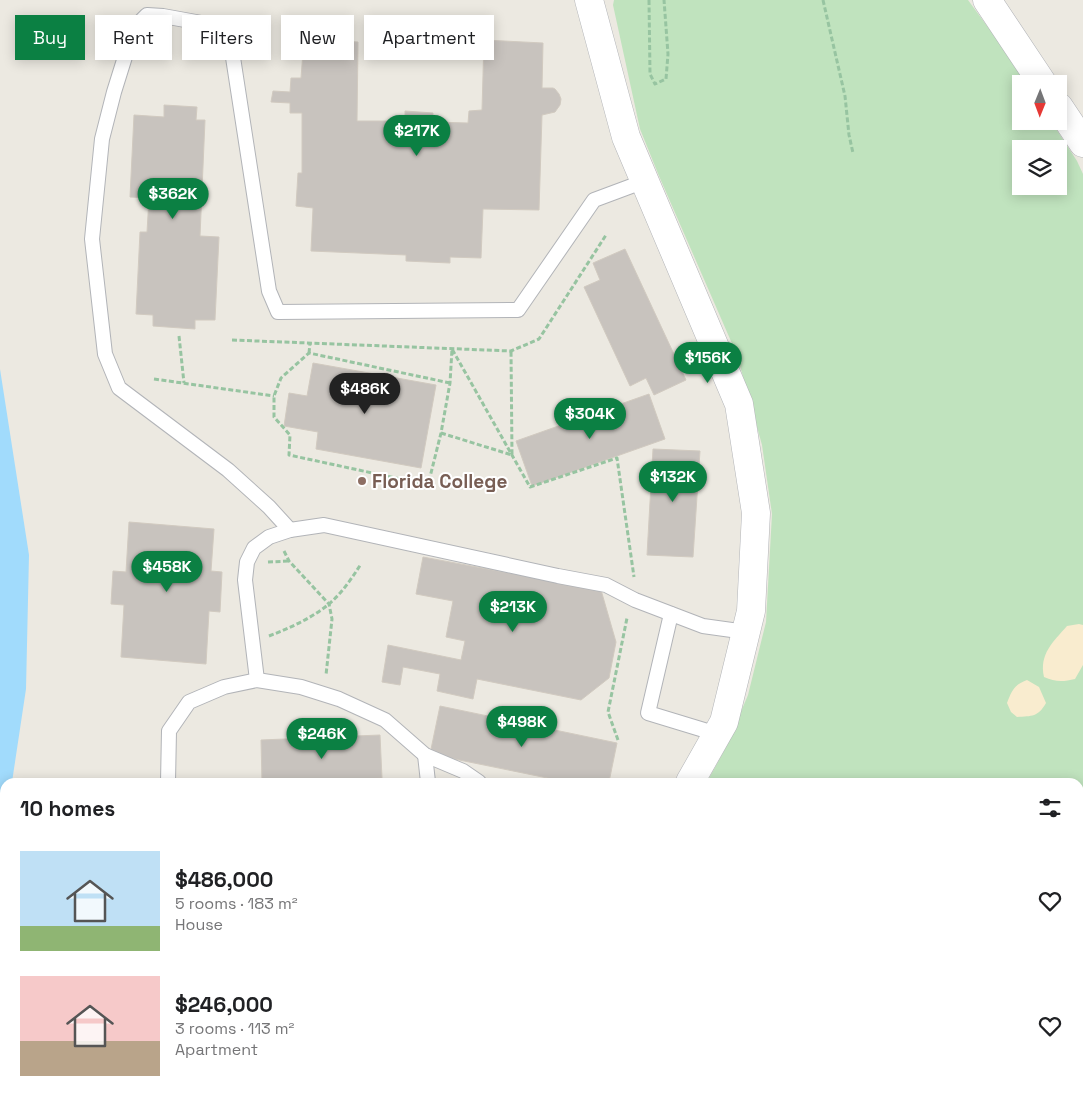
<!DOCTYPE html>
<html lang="en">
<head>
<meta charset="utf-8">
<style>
	body { margin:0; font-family:"Space Grotesk",sans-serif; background:#f2f2f2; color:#202124; height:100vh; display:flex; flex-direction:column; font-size:19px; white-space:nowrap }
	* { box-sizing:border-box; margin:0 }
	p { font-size:16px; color:#757577 }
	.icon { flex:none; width:28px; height:28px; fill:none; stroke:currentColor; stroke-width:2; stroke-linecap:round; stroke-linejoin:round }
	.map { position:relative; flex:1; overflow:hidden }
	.details { position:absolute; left:0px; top:778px; width:1084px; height:321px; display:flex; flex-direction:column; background:#fff; border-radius:15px 15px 0 0; box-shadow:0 2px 12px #0003 }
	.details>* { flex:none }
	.guide { position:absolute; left:15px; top:15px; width:500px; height:45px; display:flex; gap:10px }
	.needle { width:32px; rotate:181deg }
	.buttons { position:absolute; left:1012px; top:75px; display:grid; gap:10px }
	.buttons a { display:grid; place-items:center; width:55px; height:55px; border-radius:0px; background:#fff; box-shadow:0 2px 12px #0003; font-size:25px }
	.price { position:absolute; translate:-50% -42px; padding:0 11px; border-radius:18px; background:#0b8043; color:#fff; font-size:16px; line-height:32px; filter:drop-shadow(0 1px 2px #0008) }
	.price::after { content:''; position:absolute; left:50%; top:30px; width:15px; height:11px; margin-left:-8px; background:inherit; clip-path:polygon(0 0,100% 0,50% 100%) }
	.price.selected { background:#222; color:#fff }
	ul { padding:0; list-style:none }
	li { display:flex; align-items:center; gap:15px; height:125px; padding:0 20px }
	li span { display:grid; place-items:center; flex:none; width:140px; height:100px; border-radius:0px; color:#555 }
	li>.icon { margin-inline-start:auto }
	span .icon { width:60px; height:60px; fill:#fffc; stroke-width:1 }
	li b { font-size:21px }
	h2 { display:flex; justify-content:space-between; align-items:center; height:60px; padding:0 20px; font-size:21px }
	.pill { padding:0 18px; border-radius:0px; background:#fff; box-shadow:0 2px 12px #0003; font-size:18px; line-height:45px }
	.pill.selected { background:#0b8043; color:#fff }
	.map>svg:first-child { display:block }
</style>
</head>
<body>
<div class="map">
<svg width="1083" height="1098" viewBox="0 0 1083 1098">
	<rect width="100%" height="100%" fill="#ece9e1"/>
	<g fill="#c0e3be" fill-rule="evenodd">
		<path d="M614,0H968L1015,64L1027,84H1021V121H1051L1077,161L1083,174V853L1079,863V782H707L725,749L748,695L766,622L772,514L762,445L737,355L659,176L640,129L613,5ZM1021,149H1059V186H1021Z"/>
		<path d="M555,1094H891L888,1098H554Z"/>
	</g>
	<g fill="#f9eccf">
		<path d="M1079,624L1083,625V665L1075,679C1063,682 1055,682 1044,677C1039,654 1053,642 1067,626Z"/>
		<path d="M1027,680L1039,687L1046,703C1038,717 1032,716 1017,717L1011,712L1007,703C1012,690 1014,685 1027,680Z"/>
	</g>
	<path fill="#a1dbfc" d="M0,369L29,555L26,689L12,782H5V827L0,860Z"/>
	<g fill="#c8c3be" stroke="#d1cac0">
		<path d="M304,39L358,42L357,121H405V111L433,113V122L468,123L469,111L482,110L484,40L543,43L542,88H553L555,89L559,94L561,99L560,105L555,112L542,115L539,210L483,209L481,258L450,257V263L406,261V255L311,251L313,208L296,206L298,173H302V113H290V103L271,102L273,91L290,92L291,78H301Z"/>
		<path d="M164,105L197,107L196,120H205L200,236L219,237L215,320H195V329L153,326V315L136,314L140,232H147L149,198L130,197L134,115L164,117Z"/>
		<path d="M625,249L686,380L654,395L646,378L630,386L584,287L600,280L593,263Z"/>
		<path d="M313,363L436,385L421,468L316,449L318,432L284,426L289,393L307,396Z"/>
		<path d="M649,394L665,439L532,486L516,441Z"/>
		<path d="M653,449L700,451L693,557L647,555Z"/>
		<path d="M129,522L214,529L211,571L222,572L220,612L209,611L206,664L121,657L124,605L111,604L113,571L126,572Z"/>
		<path d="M423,557L601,590L616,642L609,678L581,700L477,679L473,699L437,691L440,674L403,667L400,685L382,682L388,645L461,660L465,641L446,637L453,601L416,594Z"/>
		<path d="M440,706L617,743L609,782H567L430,754Z"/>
		<path d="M380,735L382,778L364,779V782H262L261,740Z"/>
		<path d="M152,1094H213L212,1098H150Z"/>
		<path d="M328,1094H472L470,1098H326Z"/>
	</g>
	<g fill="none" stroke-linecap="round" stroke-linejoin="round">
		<g stroke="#b2b4b8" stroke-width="16">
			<g id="service">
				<path d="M290,530L269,507L228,470L119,388L105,354L92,239L102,139L114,92L134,28L147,15L163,16L207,24L230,38L269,291L278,312L518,310L594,200L645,181"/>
				<path d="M671,614L648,713L717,734"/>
				<path d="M257,680L245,580L247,562L254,548L269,537L290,530L324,525L558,576L606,585L635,600L703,626L746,632"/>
				<path d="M425,755L428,782"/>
				<path d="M168,782L169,731L189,702L224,687L257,680L301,687L339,699L385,720L425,755L463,771L479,782"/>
				<path d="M98,1098L100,1094"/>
			</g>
		</g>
		<g stroke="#b2b4b8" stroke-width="29">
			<g id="minor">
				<path d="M987,0L1043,84"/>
				<path d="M1059,107L1083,143"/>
				<path d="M1079,890L1083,882"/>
				<path d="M920,1098L924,1094"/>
			</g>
		</g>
		<g stroke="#b2b4b8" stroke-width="29">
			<g id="tertiary">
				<path d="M589,0L626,137L739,404L756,513L751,611L724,722L690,782"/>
				<path d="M541,1098L542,1094"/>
			</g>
		</g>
		<g stroke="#97c4a1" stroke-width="3" stroke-dasharray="5 2.5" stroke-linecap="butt">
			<path d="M649,0L650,74L655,84L666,79L668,54L664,0"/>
			<path d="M823,0L845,96L849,135L853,153"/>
			<path d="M179,336L184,383"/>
			<path d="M232,340L511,351L539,339L606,235"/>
			<path d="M309,353L310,343"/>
			<path d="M154,379L274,396"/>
			<path d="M450,383L309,353L281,378L274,396V417L290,435L289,455L428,485L441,433L450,383L452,349L530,487L617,458L634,577"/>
			<path d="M441,433L512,455L511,351"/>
			<path d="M284,551L289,561L329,604L332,619L326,675"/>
			<path d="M268,562L289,561"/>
			<path d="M269,636C290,628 312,618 329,604C342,593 352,578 361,564"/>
			<path d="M618,740L608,712L627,618"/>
		</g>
		<use href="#service" stroke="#fff" stroke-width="14"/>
		<use href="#minor" stroke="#fff" stroke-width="28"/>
		<use href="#tertiary" stroke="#fff" stroke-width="28"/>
	</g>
	<circle fill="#8d6e63" stroke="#fff" stroke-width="2" cx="362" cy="481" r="5"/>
	<g text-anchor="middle" stroke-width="4" stroke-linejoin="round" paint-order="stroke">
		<g font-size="19" font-weight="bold" fill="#785e54" stroke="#fff" text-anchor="start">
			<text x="372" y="488">Florida College</text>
		</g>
	</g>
</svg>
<div class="buttons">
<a><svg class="needle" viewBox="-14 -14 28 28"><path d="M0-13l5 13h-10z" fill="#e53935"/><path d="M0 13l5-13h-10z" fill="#757577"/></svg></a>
<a><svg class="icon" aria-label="layers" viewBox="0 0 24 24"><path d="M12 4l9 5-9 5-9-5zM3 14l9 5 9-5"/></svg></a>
</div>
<b class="price" style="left:417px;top:157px">$217K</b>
<b class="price" style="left:173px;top:220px">$362K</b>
<b class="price" style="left:708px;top:384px">$156K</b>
<b class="price selected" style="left:365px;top:415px">$486K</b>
<b class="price" style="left:590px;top:440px">$304K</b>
<b class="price" style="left:673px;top:503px">$132K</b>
<b class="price" style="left:167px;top:593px">$458K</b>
<b class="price" style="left:513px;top:633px">$213K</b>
<b class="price" style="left:522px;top:748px">$498K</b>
<b class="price" style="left:322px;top:760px">$246K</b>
<div class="guide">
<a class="pill selected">Buy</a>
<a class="pill">Rent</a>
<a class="pill">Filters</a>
<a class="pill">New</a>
<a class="pill">Apartment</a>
</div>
<section class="details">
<h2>10 homes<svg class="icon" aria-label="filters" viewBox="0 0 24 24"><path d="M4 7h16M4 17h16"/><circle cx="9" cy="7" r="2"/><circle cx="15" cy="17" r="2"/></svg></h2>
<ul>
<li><span style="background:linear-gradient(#bfe0f5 75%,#8fb573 0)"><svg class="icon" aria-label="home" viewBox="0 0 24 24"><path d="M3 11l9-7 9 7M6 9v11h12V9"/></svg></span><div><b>$486,000</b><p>5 rooms · 183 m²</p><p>House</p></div><svg class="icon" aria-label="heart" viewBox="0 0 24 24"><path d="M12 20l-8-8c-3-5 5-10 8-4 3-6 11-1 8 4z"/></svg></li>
<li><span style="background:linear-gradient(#f6c9c9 65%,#b9a48a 0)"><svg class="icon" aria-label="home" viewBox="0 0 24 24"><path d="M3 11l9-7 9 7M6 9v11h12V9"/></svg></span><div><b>$246,000</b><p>3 rooms · 113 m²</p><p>Apartment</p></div><svg class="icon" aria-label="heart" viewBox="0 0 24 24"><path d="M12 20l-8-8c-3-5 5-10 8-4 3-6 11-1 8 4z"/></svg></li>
</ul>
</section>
</div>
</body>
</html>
